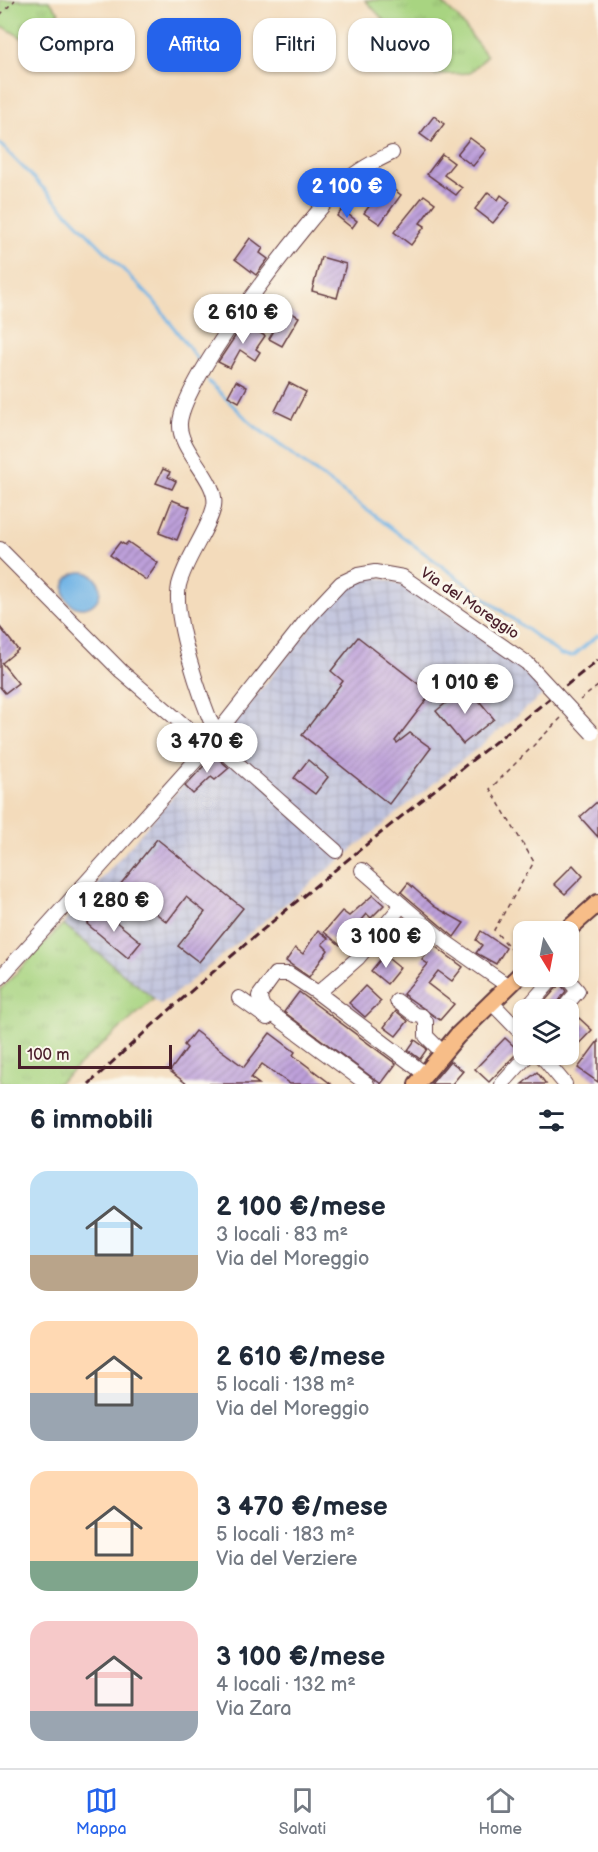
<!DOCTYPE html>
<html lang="it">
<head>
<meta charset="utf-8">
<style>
	body { margin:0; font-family:"Balsamiq Sans",sans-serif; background:#f2f2f3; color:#1f2937; height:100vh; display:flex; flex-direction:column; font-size:22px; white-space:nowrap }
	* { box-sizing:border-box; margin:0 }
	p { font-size:20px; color:#747a83 }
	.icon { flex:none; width:33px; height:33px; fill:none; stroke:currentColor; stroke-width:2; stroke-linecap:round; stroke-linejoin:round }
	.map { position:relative; height:1084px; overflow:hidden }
	.details { display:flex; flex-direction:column; background:#fff; flex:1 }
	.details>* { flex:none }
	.hud { position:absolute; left:18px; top:18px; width:562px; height:54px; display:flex; gap:12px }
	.needle { width:39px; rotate:170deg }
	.controls { position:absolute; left:513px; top:921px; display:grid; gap:12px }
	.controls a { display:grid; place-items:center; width:66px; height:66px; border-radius:12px; background:#fff; box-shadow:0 2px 4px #0004; font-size:30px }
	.scale { position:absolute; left:18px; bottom:15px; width:154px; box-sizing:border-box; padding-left:6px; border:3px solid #4a1f2b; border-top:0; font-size:16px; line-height:21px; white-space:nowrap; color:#4a1f2b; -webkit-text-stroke:4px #fbf7ec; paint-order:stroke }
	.price { position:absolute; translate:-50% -51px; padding:0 14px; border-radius:21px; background:#fff; color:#222; font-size:20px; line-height:39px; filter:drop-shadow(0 2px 3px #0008) }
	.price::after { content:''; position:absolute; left:50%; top:36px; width:18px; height:14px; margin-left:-9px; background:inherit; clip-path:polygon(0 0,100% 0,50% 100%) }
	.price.selected { background:#2563eb; color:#fff }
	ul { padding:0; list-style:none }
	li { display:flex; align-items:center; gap:18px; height:150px; padding:0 30px }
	li span { display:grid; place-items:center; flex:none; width:168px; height:120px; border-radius:18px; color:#555 }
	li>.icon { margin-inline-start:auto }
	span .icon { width:72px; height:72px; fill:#fffc; stroke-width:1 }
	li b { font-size:26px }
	h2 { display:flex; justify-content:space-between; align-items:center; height:72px; padding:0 30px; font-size:26px }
	.chip { padding:0 21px; border-radius:18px; background:#fff; box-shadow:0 2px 4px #0004; font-size:21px; line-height:54px }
	.chip.selected { background:#2563eb; color:#fff }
	.tab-bar { display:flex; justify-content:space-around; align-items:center; height:84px; border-top:2px solid #e0e1e3; background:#fff; font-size:16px; color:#747a83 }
	.tab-bar a { display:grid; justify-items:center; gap:3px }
	.tab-bar .selected { color:#2563eb }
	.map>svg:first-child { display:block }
</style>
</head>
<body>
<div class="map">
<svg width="598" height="1084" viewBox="0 0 598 1084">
	<defs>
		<pattern id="industrial-grid" width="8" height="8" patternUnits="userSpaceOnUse" patternTransform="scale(1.5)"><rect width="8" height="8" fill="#bfc2dd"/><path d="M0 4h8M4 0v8" fill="none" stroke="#a6a6be"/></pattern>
		<pattern id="grass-tufts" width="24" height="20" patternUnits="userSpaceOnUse" patternTransform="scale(1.5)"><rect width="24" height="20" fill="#a8d481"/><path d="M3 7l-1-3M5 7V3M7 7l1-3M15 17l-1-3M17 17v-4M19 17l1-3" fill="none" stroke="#92b670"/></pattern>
		<pattern id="building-hatch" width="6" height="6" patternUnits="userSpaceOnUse" patternTransform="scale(1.5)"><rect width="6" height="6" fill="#bda0da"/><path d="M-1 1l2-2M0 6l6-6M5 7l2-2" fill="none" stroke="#9c82b1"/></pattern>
	</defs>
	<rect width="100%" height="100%" fill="#fbf7ec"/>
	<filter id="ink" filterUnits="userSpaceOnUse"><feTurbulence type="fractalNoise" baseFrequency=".0167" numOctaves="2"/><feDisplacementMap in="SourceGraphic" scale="12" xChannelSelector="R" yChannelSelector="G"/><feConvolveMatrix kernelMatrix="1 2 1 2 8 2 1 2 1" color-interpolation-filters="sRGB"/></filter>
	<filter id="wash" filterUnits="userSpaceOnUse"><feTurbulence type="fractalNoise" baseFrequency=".008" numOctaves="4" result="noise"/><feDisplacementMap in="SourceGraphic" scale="24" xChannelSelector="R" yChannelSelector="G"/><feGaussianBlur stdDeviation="1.35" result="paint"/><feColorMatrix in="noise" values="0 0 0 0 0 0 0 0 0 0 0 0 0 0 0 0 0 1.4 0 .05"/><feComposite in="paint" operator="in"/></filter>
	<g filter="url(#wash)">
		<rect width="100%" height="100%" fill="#f3dbbb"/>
		<path fill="url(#industrial-grid)" d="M374,576L398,583L425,598L514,661L545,693L161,1005L63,924L212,751L334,597L354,583Z"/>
		<g fill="url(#grass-tufts)" stroke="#797a56" stroke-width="1.5">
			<path d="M0,0H48L59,12L45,34L44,51L4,27L0,29Z"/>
			<path d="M365,0H439L459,19L487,56L470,73L435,75Z"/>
			<path d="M63,924L154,999L57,1084H0V990Z"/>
		</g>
		<circle fill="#6fb3e5" stroke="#5c6988" stroke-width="1.5" cx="82" cy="590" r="18"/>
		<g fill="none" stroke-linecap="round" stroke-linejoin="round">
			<g stroke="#6fb3e5" stroke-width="3">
				<path d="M0,144L154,301L198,360"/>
				<path d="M208,381L253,425L561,655L573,656L598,635"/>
			</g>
		</g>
		<g id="blocks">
			<g fill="url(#building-hatch)">
				<path d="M434,116L444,124L431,142L420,134Z"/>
				<path d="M470,138L486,150L473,166L457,154Z"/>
				<path d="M442,154L454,163L444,175L462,188L456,195L427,174Z"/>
				<path d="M386,184L401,195L380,224L364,213Z"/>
				<path d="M488,192L498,200L501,195L510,202L493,223L475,209Z"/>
				<path d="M424,195L435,203L420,223L425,226L411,245L394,232Z"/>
				<path d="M342,210L357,221L352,228L337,216Z"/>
				<path d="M250,238L263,248L260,253L268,259L256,275L235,259Z"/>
				<path d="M321,257L346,264L337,298L312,291Z"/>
				<path d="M286,310L299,317L282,346L269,339Z"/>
				<path d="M244,323L265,336L256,349L260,352L255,360L240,350L230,368L218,362Z"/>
				<path d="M236,381L247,387L239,402L228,396Z"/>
				<path d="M289,383L306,392L292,419L275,411Z"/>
				<path d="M163,469L170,472L168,477L176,481L172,489L156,483Z"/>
				<path d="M172,500L190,507L177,540L159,533Z"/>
				<path d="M120,542L125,545L128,542L158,563L146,580L110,555Z"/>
				<path d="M0,627L18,650L2,663L18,683L5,693L0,687Z"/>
				<path d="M358,637L431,694L395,741L397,743L410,733L431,748L389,804L302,735L343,681L331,671Z"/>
				<path d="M467,686L494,719L463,744L436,711Z"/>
				<path d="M214,755L229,768L215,780L211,777L193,794L185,786Z"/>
				<path d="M308,760L328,777L315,794L294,778Z"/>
				<path d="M598,801V837L580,817Z"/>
				<path d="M157,839L243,908L199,962L178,946L205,912L186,897L167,922L120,885Z"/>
				<path d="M573,865L583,876L565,894L554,884Z"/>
				<path d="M408,883L435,907L464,923L454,937L401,892Z"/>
				<path d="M373,895L384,905L371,918L367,914L340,945L324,932L342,911L349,916Z"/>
				<path d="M99,908L141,942L128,958L87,924Z"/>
				<path d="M404,924L419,937L409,949L394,936Z"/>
				<path d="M318,930L328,938L322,944L328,950L309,977L286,961L295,948L303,954Z"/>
				<path d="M481,931L506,948L496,964L476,953L482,945L476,940Z"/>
				<path d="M433,945L463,967L452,981L438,971L428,984L454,1004L440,1020L403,994L428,964L422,960Z"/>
				<path d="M384,955L400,968L387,984L371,971Z"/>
				<path d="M560,984L566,991L553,1010H537Z"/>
				<path d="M365,986L381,1001L365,1017L349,1003Z"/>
				<path d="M299,992L396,1064L381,1084L284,1012Z"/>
				<path d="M396,1011L408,1021L396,1036L384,1027Z"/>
				<path d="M579,1018L592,1030L568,1055V1029Z"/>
				<path d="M195,1031L244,1067L270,1033L295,1052L293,1055L331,1084H290L262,1064L251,1078L259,1084H187L170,1071L187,1048L184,1045Z"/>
				<path d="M505,1038L519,1051L489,1082L475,1069Z"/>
				<path d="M415,1040L427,1049L420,1059L408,1050Z"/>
				<path d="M598,1041V1082L578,1068Z"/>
				<path d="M450,1061L463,1071L452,1084H431Z"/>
				<path d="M537,1072L546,1084H522Z"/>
			</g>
		</g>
	</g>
	<g filter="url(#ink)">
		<use href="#blocks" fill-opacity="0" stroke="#633b41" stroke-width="1.5"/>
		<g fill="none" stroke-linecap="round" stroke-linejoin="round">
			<g stroke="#633b41" stroke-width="16">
				<g id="minor">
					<path d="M0,549L121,671L207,745"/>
					<path d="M216,734C202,702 172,618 179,585C186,557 209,530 214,506C219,480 178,451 180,423C183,378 310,215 346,181C359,169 376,161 392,153"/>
					<path d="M211,740L336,851"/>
					<path d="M362,870L402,905"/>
					<path d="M0,978L197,759L308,618L341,583L358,575L375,572L403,577L527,663"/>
					<path d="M318,993L358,958L402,905L447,943L508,986"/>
					<path d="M239,998L267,1018"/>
					<path d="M397,1001L415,1015L422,1016L426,1022V1036L442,1052"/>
					<path d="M491,1002L524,1036"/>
					<path d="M525,1010L555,976"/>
					<path d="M562,1010L578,991L565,976"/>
					<path d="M540,1054L565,1084"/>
					<path d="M367,1084L263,1007L259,996L275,974H289L318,993L425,1074"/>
					<path d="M502,1084L529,1054"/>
				</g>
			</g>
			<g stroke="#633b41" stroke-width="20">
				<g id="major">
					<path d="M565,932L598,903"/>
					<path d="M417,1084L457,1036L524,971"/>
				</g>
			</g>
			<g stroke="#633b41" stroke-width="1.5" stroke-dasharray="4.5 4.5" stroke-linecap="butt">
				<path d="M0,15L15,0"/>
				<path d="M580,700L598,686"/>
				<path d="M516,959L514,952L494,930L534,862L490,789L561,718"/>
			</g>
			<use href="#minor" stroke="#fff" stroke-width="14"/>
			<use href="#major" stroke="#f7bd88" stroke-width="16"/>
			<path stroke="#4a1f2b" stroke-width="3" stroke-dasharray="9 4.5" stroke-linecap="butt" d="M89,1084C249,932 426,798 598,660"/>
			<g stroke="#633b41" stroke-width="16" stroke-linecap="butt">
				<path id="minor-bridge" d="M527,663L592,733"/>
			</g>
			<use href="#minor-bridge" stroke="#fff" stroke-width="14"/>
		</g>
	</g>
	<g text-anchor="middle" stroke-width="6" stroke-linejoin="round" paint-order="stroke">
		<g font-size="15" fill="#4a1f2b" stroke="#fbf7ec">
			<text transform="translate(470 603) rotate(34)" y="5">Via del Moreggio</text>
		</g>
	</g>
</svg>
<div class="controls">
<a><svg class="needle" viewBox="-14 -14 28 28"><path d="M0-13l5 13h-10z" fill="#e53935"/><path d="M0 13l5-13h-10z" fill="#747a83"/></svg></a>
<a><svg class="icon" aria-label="layers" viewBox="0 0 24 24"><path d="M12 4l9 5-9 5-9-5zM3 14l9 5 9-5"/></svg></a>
</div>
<div class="scale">100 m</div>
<b class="price selected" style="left:347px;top:219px">2 100 €</b>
<b class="price" style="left:243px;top:345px">2 610 €</b>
<b class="price" style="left:465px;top:715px">1 010 €</b>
<b class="price" style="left:207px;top:774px">3 470 €</b>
<b class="price" style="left:114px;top:933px">1 280 €</b>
<b class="price" style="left:386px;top:969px">3 100 €</b>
<div class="hud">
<a class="chip">Compra</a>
<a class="chip selected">Affitta</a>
<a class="chip">Filtri</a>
<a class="chip">Nuovo</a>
</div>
</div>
<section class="details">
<h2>6 immobili<svg class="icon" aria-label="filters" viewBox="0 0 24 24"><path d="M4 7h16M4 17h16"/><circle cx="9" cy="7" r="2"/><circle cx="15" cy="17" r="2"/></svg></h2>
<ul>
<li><span style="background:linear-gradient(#bfe0f5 70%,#b9a48a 0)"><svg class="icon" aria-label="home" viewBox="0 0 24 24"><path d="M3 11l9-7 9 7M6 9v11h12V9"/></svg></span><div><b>2 100 €/mese</b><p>3 locali · 83 m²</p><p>Via del Moreggio</p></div></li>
<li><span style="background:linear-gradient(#ffd9b3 60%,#9aa5b1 0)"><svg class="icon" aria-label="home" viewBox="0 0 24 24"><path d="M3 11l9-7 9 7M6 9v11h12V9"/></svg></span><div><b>2 610 €/mese</b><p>5 locali · 138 m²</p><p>Via del Moreggio</p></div></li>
<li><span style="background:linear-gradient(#ffd9b3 75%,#7fa58c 0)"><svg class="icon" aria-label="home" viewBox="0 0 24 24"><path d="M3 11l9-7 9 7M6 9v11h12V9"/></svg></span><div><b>3 470 €/mese</b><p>5 locali · 183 m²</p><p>Via del Verziere</p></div></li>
<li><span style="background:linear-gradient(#f6c9c9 75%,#9aa5b1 0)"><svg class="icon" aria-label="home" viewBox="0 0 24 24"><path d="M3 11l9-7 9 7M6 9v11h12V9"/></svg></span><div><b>3 100 €/mese</b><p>4 locali · 132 m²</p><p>Via Zara</p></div></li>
</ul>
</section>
<nav class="tab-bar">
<a class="selected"><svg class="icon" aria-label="map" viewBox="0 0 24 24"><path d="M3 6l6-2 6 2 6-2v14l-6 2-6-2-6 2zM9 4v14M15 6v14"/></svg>Mappa</a>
<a><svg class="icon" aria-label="saved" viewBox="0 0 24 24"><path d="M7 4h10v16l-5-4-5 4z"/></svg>Salvati</a>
<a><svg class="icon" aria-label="home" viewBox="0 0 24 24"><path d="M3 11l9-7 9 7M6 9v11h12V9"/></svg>Home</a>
</nav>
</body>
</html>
